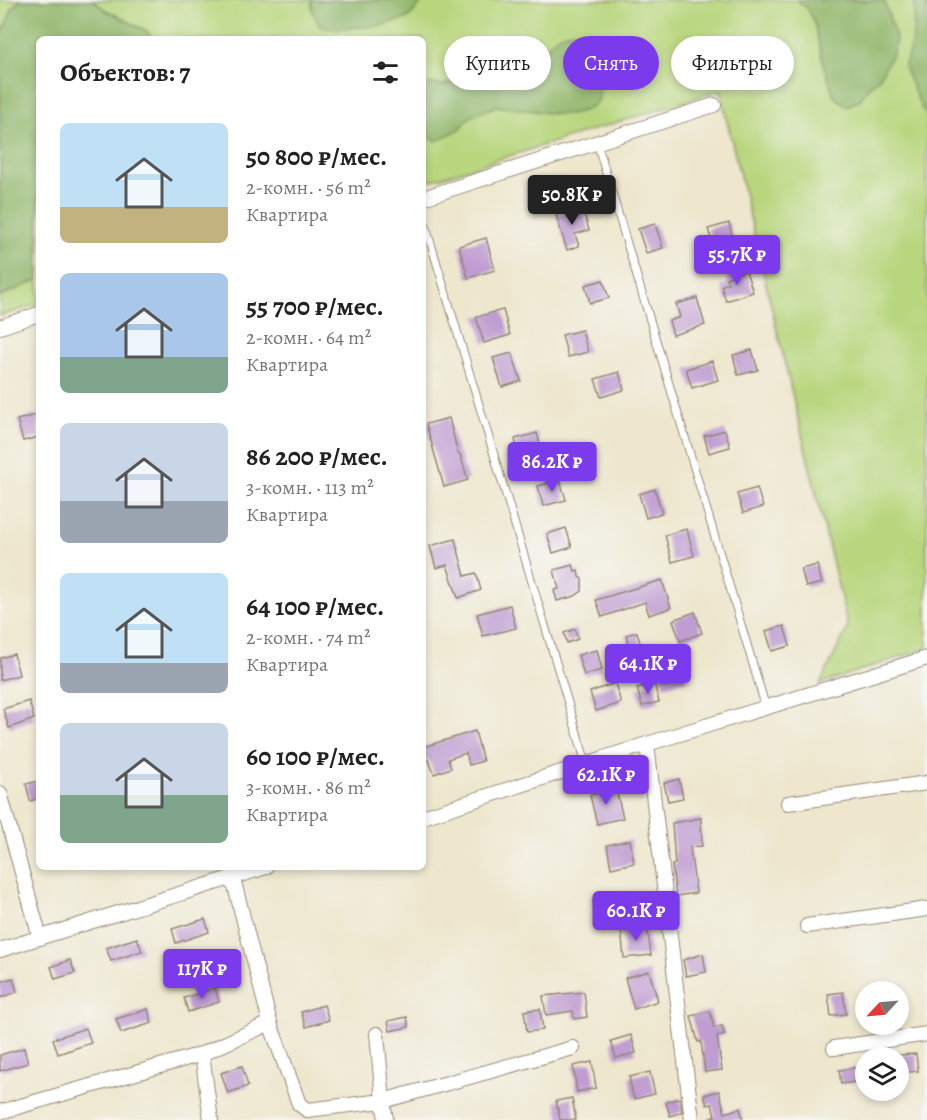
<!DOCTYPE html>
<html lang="ru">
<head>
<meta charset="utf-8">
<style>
	body { margin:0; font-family:Alegreya,serif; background:#f6f6f6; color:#222; height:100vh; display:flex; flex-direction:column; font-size:22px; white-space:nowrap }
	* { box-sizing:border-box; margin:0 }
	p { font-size:20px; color:#767676 }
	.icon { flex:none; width:33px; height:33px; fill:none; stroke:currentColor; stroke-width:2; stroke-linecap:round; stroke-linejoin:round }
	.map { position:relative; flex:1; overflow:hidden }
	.sheet { position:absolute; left:36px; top:36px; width:390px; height:834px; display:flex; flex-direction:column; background:#fff; border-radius:9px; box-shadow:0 3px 9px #0003 }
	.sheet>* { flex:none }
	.guide { position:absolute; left:444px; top:36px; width:393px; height:54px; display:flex; gap:12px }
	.needle { width:39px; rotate:244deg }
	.buttons { position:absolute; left:855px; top:981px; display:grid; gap:12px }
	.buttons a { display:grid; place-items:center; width:54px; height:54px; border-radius:50%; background:#fff; box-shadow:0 3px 9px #0003; font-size:30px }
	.price { position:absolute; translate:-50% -51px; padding:0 14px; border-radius:6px; background:#7c3aed; color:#fff; font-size:20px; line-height:39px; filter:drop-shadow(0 2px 3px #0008) }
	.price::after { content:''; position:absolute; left:50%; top:36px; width:18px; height:14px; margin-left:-9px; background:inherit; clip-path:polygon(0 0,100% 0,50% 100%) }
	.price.current { background:#222; color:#fff }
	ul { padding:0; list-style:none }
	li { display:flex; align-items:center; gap:18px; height:150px; padding:0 24px }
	li span { display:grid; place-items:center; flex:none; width:168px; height:120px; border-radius:9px; color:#555 }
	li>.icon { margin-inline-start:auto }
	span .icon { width:72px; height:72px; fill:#fffc; stroke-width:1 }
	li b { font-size:26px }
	h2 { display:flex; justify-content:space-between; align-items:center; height:72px; padding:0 24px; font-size:26px }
	.tag { padding:0 21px; border-radius:27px; background:#fff; box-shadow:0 3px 9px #0003; font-size:21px; line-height:54px }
	.tag.current { background:#7c3aed; color:#fff }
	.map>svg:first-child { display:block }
</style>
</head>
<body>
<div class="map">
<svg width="927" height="1120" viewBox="0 0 927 1120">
	<rect width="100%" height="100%" fill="#f6f6f2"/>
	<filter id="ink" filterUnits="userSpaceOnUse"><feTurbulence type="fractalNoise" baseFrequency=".0167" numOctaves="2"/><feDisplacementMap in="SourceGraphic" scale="12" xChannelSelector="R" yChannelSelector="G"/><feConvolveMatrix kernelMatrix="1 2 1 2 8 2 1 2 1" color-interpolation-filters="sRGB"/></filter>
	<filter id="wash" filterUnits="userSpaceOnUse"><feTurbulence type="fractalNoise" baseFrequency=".008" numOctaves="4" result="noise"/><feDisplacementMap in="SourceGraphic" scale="24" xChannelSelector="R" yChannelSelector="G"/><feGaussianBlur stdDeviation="1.35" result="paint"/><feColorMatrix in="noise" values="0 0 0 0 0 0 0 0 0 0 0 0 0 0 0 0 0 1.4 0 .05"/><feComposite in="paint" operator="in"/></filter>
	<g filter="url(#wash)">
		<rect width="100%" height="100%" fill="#eee7ce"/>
		<path fill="#b8d67d" stroke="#7a804e" stroke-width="1.5" d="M0,0H927V648L820,684L848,627L727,121L721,90L423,183V39H39V304L0,316Z"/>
		<g fill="#92b76c" stroke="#667045" stroke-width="1.5">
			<path d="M20,0H93L106,10L147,31L153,39H39V279L0,297V38L13,7Z"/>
			<path d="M311,0H424L408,18L378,26L334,29L320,26L313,13Z"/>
			<path d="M797,0H884L896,38L893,53L879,78L868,88L860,100L847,106L834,97L824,66L814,22L807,8Z"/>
			<path d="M913,0H927V113L922,109L904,67C913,43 916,25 913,0Z"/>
			<path d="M582,31C592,52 602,78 598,101L586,110L572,114H556L496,106L470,117L460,129L436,141L423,134V83L444,85L473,75L502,76L532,62L555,38L567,32Z"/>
		</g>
		<g id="blocks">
			<g fill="#bf9cd1">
				<path d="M582,207L589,230L575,234L579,246L567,250L556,215Z"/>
				<path d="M729,223L734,242L714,248L708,229Z"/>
				<path d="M655,224L663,248L646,253L638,229Z"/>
				<path d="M486,238L495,270L468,278L459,246Z"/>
				<path d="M746,271L753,292L726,301L721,286L728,283L726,278Z"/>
				<path d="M603,280L609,298L590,303L585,285Z"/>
				<path d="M697,298L705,325L673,335L669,321L680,317L676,304Z"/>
				<path d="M503,310L510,335L484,343L476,317Z"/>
				<path d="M582,330L588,352L568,357L562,335Z"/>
				<path d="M752,350L758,370L738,375L733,355Z"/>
				<path d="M512,353L521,381L502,387L493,358Z"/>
				<path d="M712,361L718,380L692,388L686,369Z"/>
				<path d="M619,372L624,390L601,397L595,379Z"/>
				<path d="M36,415L39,437L23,441L17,420Z"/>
				<path d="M449,418L458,454H460L468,480L444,487L426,424Z"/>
				<path d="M725,430L730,447L709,453L704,436Z"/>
				<path d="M537,433L542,451L520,457L515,439Z"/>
				<path d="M560,480L566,500L543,506L538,486Z"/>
				<path d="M757,488L763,507L743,513L737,494Z"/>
				<path d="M655,489L662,513L646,518L639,494Z"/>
				<path d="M566,528L572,547L553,553L547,534Z"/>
				<path d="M687,529L694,556L672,562L665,535Z"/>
				<path d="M455,539L465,576L476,573L481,590L458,598L447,565L436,568L430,546Z"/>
				<path d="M573,565L575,571L578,570L579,577L582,579V591L575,596L557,601L554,590L559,589L554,570Z"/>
				<path d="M817,565L822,583L806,587L801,569Z"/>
				<path d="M662,580L671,608L649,615L645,602L602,617L596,600Z"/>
				<path d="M510,605L516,628L483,636L477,614Z"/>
				<path d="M695,612L702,633L680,641L673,620Z"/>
				<path d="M784,626L790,646L772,651L766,631Z"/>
				<path d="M575,629L578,639L567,643L564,633Z"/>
				<path d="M637,632L641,646L630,650L626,635Z"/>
				<path d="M597,650L602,670L584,675L578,655Z"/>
				<path d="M14,654L19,675L0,680V658Z"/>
				<path d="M681,660L687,680L664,686L659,667Z"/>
				<path d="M615,683L621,703L596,711L590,692Z"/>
				<path d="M654,683L659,702L642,706L637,688Z"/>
				<path d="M29,701L34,719L9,728L3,709Z"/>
				<path d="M475,731L483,761L469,765L466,753L448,759L451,768L434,774L429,760L423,762V747Z"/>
				<path d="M679,779L683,798L668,801L664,783Z"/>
				<path d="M39,781V798L30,801L26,784Z"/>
				<path d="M616,789L623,818L597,824L590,795Z"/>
				<path d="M701,818L702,846L690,847L696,893L676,896L672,865L675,864L672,823Z"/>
				<path d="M630,840L634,863L611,868L607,845Z"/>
				<path d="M612,896L615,912L596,916L593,900Z"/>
				<path d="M205,919L209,932L176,943L172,929Z"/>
				<path d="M647,926L651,955L624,958L621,929Z"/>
				<path d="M137,938L142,951L111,961L106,948Z"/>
				<path d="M703,954L706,972L686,976L683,960Z"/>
				<path d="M70,960L75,973L55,979L51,967Z"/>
				<path d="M649,971L658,1001L634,1009L625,978Z"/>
				<path d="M13,978L17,992L0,998V982Z"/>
				<path d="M215,988L219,1002L188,1012L184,998Z"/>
				<path d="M584,992L587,1017L574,1019L573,1011L546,1015L543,996Z"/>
				<path d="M843,992L846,1014L831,1016L828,994Z"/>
				<path d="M324,1005L329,1020L306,1027L301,1012Z"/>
				<path d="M148,1009L152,1023L121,1033L116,1019Z"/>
				<path d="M540,1009L543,1030L527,1032L524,1011Z"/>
				<path d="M710,1011L714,1028L722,1026L725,1035L717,1037L722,1070L705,1072L701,1041L698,1042L691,1016Z"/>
				<path d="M407,1017L409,1027L390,1031L388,1021Z"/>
				<path d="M86,1028L91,1043L58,1054L53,1039Z"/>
				<path d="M631,1035L636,1053L616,1058L611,1041Z"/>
				<path d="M24,1048L28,1063L0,1071V1055Z"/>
				<path d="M916,1054L918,1071L899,1073L898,1055Z"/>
				<path d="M592,1062L596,1088L577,1092L573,1066Z"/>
				<path d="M242,1066L248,1086L228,1093L221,1073Z"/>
				<path d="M861,1067L863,1081L841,1084L839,1070Z"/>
				<path d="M650,1072L655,1094L634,1099L629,1077Z"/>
				<path d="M719,1091L725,1113L740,1108L743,1120H709V1118L715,1116L712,1104L707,1105L704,1095Z"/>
				<path d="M572,1098L576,1120H560L556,1101Z"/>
				<path d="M680,1098L682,1112L670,1116L666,1102Z"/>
			</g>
		</g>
	</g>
	<g filter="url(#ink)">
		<use href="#blocks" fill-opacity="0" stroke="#948876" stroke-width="1.5"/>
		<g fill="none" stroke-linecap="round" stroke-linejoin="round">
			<g stroke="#948876" stroke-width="9">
				<g id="service">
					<path d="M597,143L766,708"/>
					<path d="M423,217L586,763"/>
				</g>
			</g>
			<g stroke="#948876" stroke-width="16">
				<g id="minor">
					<path d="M423,198L714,105"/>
					<path d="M0,327L39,314"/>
					<path d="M647,744L692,1120"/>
					<path d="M0,793L40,938"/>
					<path d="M788,803L927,783"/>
					<path d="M423,817L647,744L927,658"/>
					<path d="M228,879L235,886L270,1023L299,1104L307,1110L383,1101L386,1120"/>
					<path d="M807,926L927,909"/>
					<path d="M0,950L266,867"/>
					<path d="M377,1034L383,1101L573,1048"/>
					<path d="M834,1048L927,1034"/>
					<path d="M202,1054L211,1120"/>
					<path d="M0,1112L202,1054L270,1023"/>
				</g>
			</g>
			<use href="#service" stroke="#fff" stroke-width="7"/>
			<use href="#minor" stroke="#fff" stroke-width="14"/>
		</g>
	</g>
</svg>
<div class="buttons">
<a><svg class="needle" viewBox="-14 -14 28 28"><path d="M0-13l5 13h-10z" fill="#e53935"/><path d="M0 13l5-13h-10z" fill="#767676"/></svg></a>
<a><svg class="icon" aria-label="layers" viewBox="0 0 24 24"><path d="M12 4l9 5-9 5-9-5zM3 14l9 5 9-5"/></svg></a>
</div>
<b class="price current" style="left:572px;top:226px">50.8K ₽</b>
<b class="price" style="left:737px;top:286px">55.7K ₽</b>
<b class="price" style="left:552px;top:493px">86.2K ₽</b>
<b class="price" style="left:648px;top:695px">64.1K ₽</b>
<b class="price" style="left:606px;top:806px">62.1K ₽</b>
<b class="price" style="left:636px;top:942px">60.1K ₽</b>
<b class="price" style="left:202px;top:1000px">117K ₽</b>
<div class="guide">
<a class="tag">Купить</a>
<a class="tag current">Снять</a>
<a class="tag">Фильтры</a>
</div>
<section class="sheet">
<h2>Объектов: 7<svg class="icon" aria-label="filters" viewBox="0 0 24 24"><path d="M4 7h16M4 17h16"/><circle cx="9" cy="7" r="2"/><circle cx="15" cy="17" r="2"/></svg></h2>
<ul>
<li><span style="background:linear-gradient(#bfe0f5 70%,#c2b280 0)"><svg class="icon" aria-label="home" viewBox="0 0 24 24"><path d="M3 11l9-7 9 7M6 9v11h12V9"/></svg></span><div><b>50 800 ₽/мес.</b><p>2-комн. · 56 m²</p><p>Квартира</p></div></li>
<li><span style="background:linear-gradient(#a9c7e8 70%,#7fa58c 0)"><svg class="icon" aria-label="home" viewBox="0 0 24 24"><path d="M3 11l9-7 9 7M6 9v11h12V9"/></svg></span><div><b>55 700 ₽/мес.</b><p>2-комн. · 64 m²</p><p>Квартира</p></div></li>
<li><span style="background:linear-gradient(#c9d6e8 65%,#9aa5b1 0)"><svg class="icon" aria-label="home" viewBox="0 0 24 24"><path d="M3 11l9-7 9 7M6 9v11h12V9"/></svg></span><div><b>86 200 ₽/мес.</b><p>3-комн. · 113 m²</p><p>Квартира</p></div></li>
<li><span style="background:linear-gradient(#bfe0f5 75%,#9aa5b1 0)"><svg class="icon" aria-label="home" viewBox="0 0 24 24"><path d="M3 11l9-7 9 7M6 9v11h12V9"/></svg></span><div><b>64 100 ₽/мес.</b><p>2-комн. · 74 m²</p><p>Квартира</p></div></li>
<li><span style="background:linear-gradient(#c9d6e8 60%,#7fa58c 0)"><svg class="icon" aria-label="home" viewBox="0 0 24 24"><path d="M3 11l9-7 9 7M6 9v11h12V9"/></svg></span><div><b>60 100 ₽/мес.</b><p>3-комн. · 86 m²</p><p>Квартира</p></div></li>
</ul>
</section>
</div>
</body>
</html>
